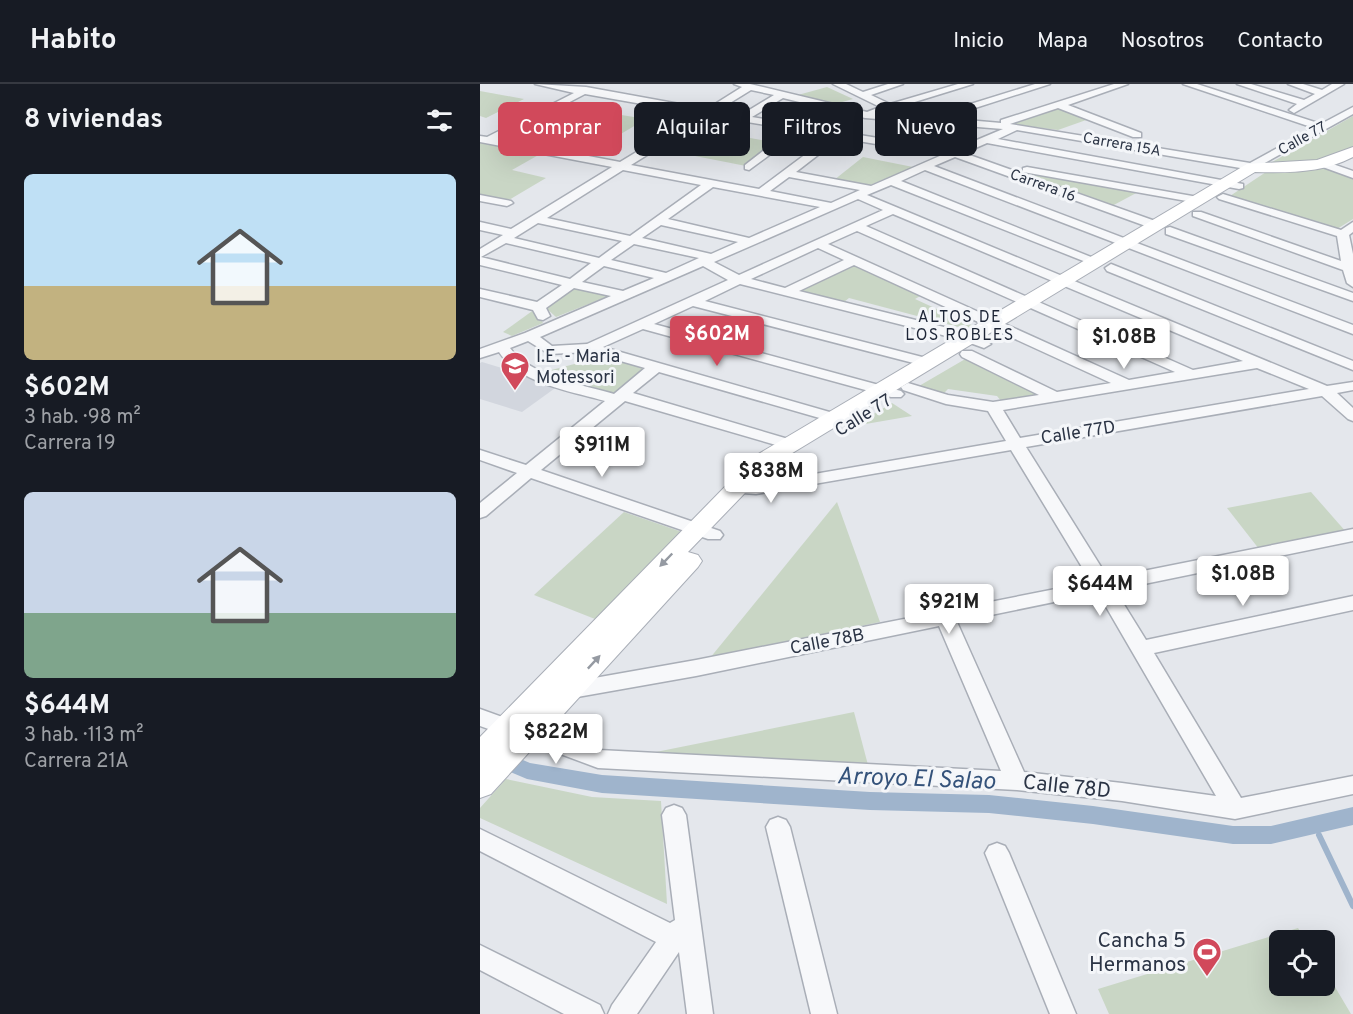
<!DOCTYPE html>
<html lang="es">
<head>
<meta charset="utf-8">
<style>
	body { margin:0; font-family:Overpass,sans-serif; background:#242831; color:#f1f3f6; height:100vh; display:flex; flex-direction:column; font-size:22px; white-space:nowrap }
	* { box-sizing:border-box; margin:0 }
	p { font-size:20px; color:#9ea1a6 }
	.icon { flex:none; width:33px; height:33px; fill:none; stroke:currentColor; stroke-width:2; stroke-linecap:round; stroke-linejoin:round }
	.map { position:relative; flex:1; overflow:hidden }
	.drawer { display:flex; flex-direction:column; background:#171b24; width:480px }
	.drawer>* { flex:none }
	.top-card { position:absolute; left:18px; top:18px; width:570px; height:54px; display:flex; gap:12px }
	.controls { position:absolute; left:789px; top:846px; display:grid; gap:12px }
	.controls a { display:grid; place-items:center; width:66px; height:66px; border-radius:9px; background:#171b24; box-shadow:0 6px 24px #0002; font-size:30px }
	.price { position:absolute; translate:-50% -51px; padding:0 14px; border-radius:6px; background:#fff; color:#222; font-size:20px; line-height:39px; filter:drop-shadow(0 2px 3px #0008) }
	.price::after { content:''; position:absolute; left:50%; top:36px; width:18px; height:14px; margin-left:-9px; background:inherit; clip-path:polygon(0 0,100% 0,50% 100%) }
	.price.selected { background:#d1495b; color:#fff }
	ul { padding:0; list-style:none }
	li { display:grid; align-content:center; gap:12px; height:318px; padding:0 24px }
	li span { display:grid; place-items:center; height:186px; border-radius:9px; color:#555 }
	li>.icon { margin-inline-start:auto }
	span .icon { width:108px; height:108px; fill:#fffc; stroke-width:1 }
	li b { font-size:26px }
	h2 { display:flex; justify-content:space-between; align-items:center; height:72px; padding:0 24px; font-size:26px }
	.chip { padding:0 21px; border-radius:9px; background:#171b24; box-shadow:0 6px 24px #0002; font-size:21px; line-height:54px }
	.chip.selected { background:#d1495b; color:#fff }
	header { display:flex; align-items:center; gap:36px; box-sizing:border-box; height:84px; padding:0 30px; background:#171b24; border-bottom:2px solid #363941 }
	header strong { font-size:28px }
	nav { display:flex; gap:33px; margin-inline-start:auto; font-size:21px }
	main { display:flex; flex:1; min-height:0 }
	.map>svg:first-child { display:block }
</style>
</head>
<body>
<header>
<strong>Habito</strong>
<nav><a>Inicio</a><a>Mapa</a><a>Nosotros</a><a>Contacto</a></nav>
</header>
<main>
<section class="drawer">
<h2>8 viviendas<svg class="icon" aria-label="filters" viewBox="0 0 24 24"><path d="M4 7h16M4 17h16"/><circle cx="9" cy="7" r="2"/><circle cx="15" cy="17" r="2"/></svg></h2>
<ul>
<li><span style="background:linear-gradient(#bfe0f5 60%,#c2b280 0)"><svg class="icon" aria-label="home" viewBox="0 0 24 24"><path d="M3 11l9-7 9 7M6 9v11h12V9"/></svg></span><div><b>$602M</b><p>3 hab. · 98 m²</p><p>Carrera 19</p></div></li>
<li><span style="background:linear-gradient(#c9d6e8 65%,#7fa58c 0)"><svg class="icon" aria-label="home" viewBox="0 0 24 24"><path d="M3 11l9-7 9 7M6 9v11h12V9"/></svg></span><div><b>$644M</b><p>3 hab. · 113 m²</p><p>Carrera 21A</p></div></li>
</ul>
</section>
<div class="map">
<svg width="873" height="930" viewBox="0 0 873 930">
	<rect width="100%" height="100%" fill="#e4e7ec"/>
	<path fill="#d2d6de" d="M2,278L42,290L78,302L42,328L0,315V279Z"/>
	<g fill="#c9d6c5">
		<path d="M347,3L373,15L355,20L318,11Z"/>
		<path d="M0,7L44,15L6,34L0,32Z"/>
		<path d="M579,23L609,35L578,46L529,40Z"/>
		<path d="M117,27L166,35L129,57L78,48Z"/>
		<path d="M873,32V64L852,76L785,82Z"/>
		<path d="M243,49L297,59L266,82L210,71Z"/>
		<path d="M0,57L62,69L32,86L66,94L27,117L0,111Z"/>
		<path d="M383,73L433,83L388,102L354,96Z"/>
		<path d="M516,82L660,107L630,123Z"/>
		<path d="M840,83L873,93V135L857,145L750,112L786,88Z"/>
		<path d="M373,179L442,211L435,215L496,243L490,246L369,214L364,218L316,207Z"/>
		<path d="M94,201L131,211L76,233L65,223Z"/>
		<path d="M55,225L63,239L32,252L23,248Z"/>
		<path d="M117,270L168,285L136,310L64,288L102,278Z"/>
		<path d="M487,274L563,310L522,318L517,312L468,305L463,310L439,302Z"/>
		<path d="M412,319L432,332L374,342Z"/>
		<path d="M831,408L867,449L779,465L747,424Z"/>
		<path d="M357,418L400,538L230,574Z"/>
		<path d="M144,428L202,448L115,535L54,511Z"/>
		<path d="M374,628L388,681L156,672Z"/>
		<path d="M26,695L112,713L181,717L187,820L0,734V724Z"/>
		<path d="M818,844L826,856H800V902H844L845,886L871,930H629L618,905Z"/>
	</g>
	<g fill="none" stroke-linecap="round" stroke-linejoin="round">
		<path stroke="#9fb4cc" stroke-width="6" d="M839,751L873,822"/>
		<path fill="#9fb4cc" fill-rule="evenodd" d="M0,658L50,679L122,691L390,708L509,711L613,722L753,742H791L873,723V741L791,760H753L613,740L509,729L390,726L122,709L47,695L0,675Z"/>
		<g stroke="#a9aeb7" stroke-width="3">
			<g id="street">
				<path d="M55,0L106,3L227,25L262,3L254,0H270L387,28L400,23L353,0H366L383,8L408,0H423L391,11L410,20L478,0H493L399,29L453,33L455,31L555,0H570L464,34L521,39V36L634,0H648L588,21L661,49V53H653L578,24L530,40L770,79L834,44L703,0H717L841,40L873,23V30L772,86L537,46L518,55L763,100V104L759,105L507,59L484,69L678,138L680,141L674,145L475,73L454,82L873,241V250L445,86L421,97L621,177L619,180H611L411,101L387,111L847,302L873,298V306L857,309L873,324V337L868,335L842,312L546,363L628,494L873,445V457L635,506L666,556L873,512V526L674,569L761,714L873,692V710L755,735L642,717L537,706L118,684L40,655L37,649L40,643L48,640L119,666L521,687L459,542L216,592L86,615L79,613L76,607L79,601L86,599L216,576L611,498L531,366L276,410L249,408L247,404L249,400H276L526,357L508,327L466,320L423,306L421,303L428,299L468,311L513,318L559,311L482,273L480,270L482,267H492L577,308L631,299L374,181L319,207L492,250L511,260L504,264L482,256L260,200L225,217L450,275L452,278L445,282L213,222L174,240L421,307L424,310L421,313H411L163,245L123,263L360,331L363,334L360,337H350L179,288L153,309L315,357L317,360L315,363H303L145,317L61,386L240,447L243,451L240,455H228L51,394L6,432L0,434V419L37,389L0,376V366L46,381L125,317C91,307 40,300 19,268L0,274V265L45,249L131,212L94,204L66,224L70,232L63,236L58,235L53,226L0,213V205L57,218L82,201L0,181V165L23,151L0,146V138L31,145L132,83L0,58V52L7,53L94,9ZM271,6L294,11L261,31L237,27ZM105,10L219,30L140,78L19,55ZM303,14L385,34L523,45L473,66L367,49L369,46L364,43L356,47L272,33ZM230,32L311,45L265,81V85L269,86L322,47L350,52L279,105L151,81ZM360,54L462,71L391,102L316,88ZM143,86L221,101L150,152L67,134ZM309,93L380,106L351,119L290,107ZM233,103L340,123L269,154L188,135ZM378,115L403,126L259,191L234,178ZM413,130L763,277L713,286L386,142ZM58,139L142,157L119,174L34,154ZM181,141L258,158L231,170L162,154ZM377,147L695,288L649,296L348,160ZM26,159L111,179L90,195L1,173ZM154,160L219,174L186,189L131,176ZM338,164L364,176L305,204L271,195ZM124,182L174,194L143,207L102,198ZM223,182L248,196L107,260L72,262L60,253ZM48,257L69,270L109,268L165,284L134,310C103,301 50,292 30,264ZM777,284L829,305L540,354L523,326ZM618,509L736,712L642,699L544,688L477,538Z"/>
				<path d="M757,0H771L824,16L835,10L808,0H823L842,6L852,0H864L814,29L809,26L817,20Z"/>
				<path d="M844,77L873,87V94L840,82V78Z"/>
				<path d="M547,83L718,113L724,116L718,119L543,88V84Z"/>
				<path d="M743,110L861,146L873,138V148L869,151L873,170V203L867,199L863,186L713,132V128H721L861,177L857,152L739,115L737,113Z"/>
				<path d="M0,111L31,117L33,119L27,122L0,117Z"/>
				<path d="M690,143L873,209V217L686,150V144Z"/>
				<path d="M631,180L873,277V286L627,187L625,184Z"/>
				<path d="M0,625L36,638L39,644L36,650L28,652L0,642Z"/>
				<path d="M194,721L202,724L206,731L233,930H207L199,868L157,930H128L132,921L176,858L0,767V745L190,839L195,836L182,731L186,724Z"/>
				<path d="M298,733L306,736L310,743L357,930H331L286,743L290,736Z"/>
				<path d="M517,759L525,762L529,769L596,930H570L505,769L509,762Z"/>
				<path d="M0,861L120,921L124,930H84L0,886Z"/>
			</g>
		</g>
		<g stroke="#a9aeb7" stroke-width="2">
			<path id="secondary" d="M873,63V73C843,89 808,89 775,88L291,382L208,468L218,471L222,477L218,483L11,710L0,714V653L275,372L767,80L837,76Z"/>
		</g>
		<use href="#street" fill="#f7f8fa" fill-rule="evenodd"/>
		<use href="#secondary" fill="#fff" fill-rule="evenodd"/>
	</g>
	<defs><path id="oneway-solid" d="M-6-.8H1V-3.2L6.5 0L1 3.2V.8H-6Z" transform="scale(1.5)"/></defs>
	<g fill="#959aa2">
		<use href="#oneway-solid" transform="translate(186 476) rotate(134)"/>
		<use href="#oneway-solid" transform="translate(114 578) rotate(-47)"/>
	</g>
	<defs>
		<g id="school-pin" transform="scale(1.5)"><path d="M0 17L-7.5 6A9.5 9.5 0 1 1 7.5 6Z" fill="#d1495b" stroke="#f4f6f9"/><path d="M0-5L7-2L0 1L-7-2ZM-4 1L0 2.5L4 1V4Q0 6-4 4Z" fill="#fff"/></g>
		<g id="stadium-pin" transform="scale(1.5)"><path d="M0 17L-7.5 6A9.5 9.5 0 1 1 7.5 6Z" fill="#d1495b" stroke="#f4f6f9"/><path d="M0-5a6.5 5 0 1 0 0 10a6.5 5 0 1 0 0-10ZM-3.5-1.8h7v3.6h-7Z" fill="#fff"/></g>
	</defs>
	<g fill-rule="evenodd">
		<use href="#school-pin" x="35" y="282"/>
		<use href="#stadium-pin" x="727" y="868"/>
	</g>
	<g text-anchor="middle" stroke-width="6" stroke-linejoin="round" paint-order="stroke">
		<g font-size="15" fill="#2b3445" stroke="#f4f6f9">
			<text transform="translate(822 54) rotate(-29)" y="5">Calle 77</text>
			<text transform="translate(642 60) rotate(10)" y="5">Carrera 15A</text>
			<text transform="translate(563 101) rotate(20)" y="5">Carrera 16</text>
		</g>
		<g font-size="16" letter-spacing="1.5" fill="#1d2536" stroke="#f4f6f9">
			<text x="480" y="238">ALTOS DE<tspan x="480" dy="18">LOS ROBLES</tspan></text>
		</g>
		<g font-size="18" fill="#2b3445" stroke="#f4f6f9" text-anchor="start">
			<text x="56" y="278">I.E. - Maria<tspan x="56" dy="21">Motessori</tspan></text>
		</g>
		<g font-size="18" fill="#2b3445" stroke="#f4f6f9">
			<text transform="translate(383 331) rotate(-32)" y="6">Calle 77</text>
			<text transform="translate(598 348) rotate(-9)" y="6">Calle 77D</text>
			<text transform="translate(347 557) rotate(-11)" y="6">Calle 78B</text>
		</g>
		<g font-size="21" fill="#2b3445" stroke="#f4f6f9">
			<text transform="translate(587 702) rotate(6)" y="7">Calle 78D</text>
		</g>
		<g font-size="21" fill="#2b3445" stroke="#f4f6f9" text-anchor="end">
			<text x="706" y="863">Cancha 5<tspan x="706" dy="24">Hermanos</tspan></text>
		</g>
		<g font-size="24" font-style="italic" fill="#34527a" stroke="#f4f6f9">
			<text transform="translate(436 694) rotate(2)" y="8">Arroyo El Salao</text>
		</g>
	</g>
</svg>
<div class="controls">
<a><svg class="icon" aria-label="locate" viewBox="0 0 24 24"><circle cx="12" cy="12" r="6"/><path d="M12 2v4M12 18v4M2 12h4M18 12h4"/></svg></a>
</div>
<b class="price selected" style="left:237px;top:283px">$602M</b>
<b class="price" style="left:644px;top:286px">$1.08B</b>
<b class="price" style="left:122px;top:394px">$911M</b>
<b class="price" style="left:291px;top:420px">$838M</b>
<b class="price" style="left:763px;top:523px">$1.08B</b>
<b class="price" style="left:620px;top:533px">$644M</b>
<b class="price" style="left:469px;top:551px">$921M</b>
<b class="price" style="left:76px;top:681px">$822M</b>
<div class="top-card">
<a class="chip selected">Comprar</a>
<a class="chip">Alquilar</a>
<a class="chip">Filtros</a>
<a class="chip">Nuevo</a>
</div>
</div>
</main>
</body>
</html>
